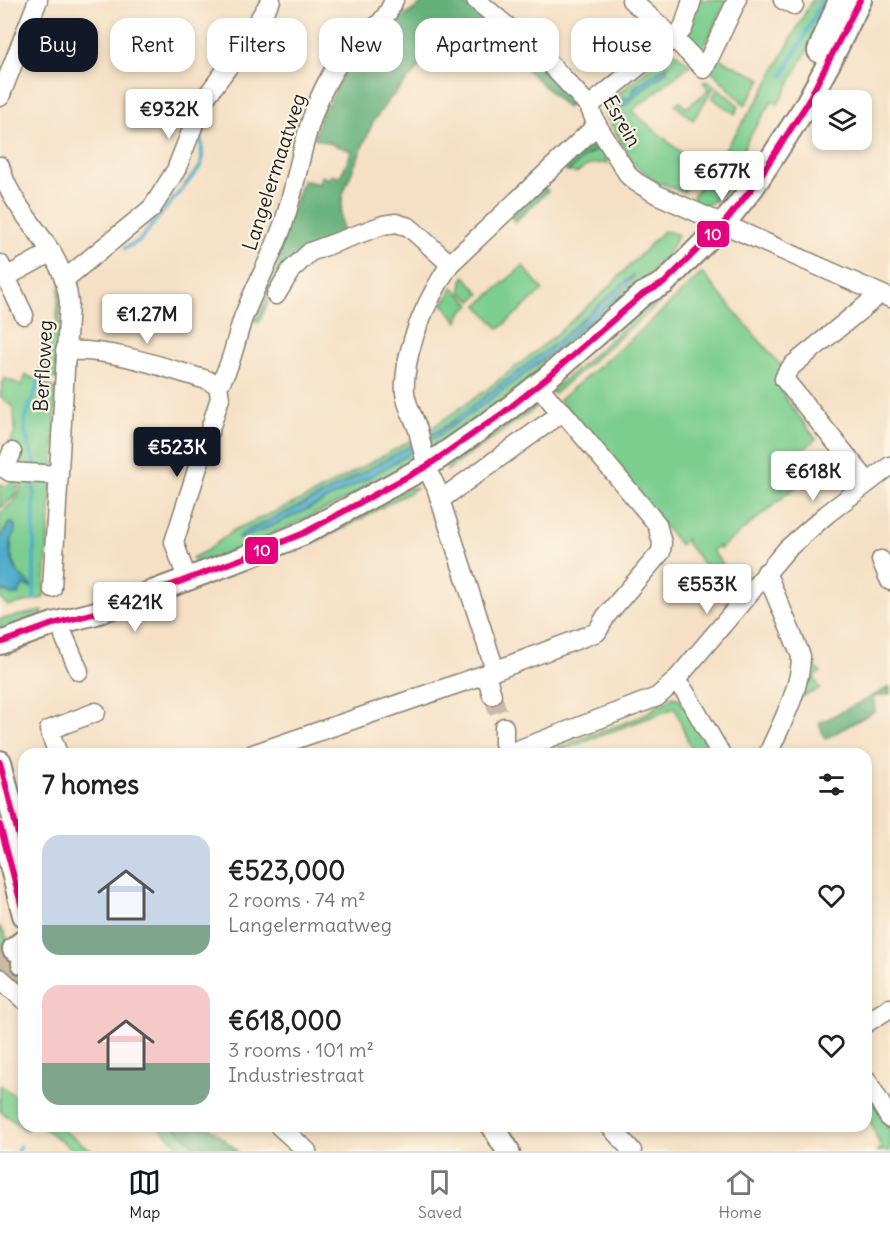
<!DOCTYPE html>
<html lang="en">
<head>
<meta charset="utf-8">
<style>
	body { margin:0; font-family:Delius,sans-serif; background:#f2f2f2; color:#222; height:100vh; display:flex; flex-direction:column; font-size:22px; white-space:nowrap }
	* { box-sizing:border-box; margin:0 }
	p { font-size:20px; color:#767676 }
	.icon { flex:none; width:33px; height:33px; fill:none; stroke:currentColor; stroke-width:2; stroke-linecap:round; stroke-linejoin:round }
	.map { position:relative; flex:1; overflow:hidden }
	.drawer { position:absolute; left:18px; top:748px; width:854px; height:384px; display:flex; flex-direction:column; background:#fff; border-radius:18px; box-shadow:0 3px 9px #0003 }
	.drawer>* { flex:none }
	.hud { position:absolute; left:18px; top:18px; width:855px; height:54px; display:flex; gap:12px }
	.tools { position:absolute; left:812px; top:90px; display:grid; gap:12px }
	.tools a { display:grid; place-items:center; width:60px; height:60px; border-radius:12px; background:#fff; box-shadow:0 3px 9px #0003; font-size:30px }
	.price { position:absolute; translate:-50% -51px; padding:0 14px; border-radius:6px; background:#fff; color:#222; font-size:20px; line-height:39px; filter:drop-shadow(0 2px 3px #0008) }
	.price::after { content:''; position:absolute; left:50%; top:36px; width:18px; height:14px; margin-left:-9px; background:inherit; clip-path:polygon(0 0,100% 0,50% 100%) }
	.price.on { background:#111827; color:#fff }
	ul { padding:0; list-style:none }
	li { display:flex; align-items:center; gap:18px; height:150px; padding:0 24px }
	li span { display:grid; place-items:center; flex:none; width:168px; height:120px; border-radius:18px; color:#555 }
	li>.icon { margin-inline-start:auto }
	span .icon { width:72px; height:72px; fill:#fffc; stroke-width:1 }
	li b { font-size:26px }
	h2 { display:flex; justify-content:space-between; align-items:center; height:72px; padding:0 24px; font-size:26px }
	.chip { padding:0 21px; border-radius:18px; background:#fff; box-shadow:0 3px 9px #0003; font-size:21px; line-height:54px }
	.chip.on { background:#111827; color:#fff }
	.dock { display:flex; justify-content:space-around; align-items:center; height:84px; border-top:2px solid #e0e0e0; background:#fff; font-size:16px; color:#767676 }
	.dock a { display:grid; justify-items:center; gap:3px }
	.dock .on { color:#111827 }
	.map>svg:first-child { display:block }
</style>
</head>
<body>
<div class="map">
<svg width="890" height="1151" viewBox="0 0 890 1151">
	<rect width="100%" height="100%" fill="#fcf5e5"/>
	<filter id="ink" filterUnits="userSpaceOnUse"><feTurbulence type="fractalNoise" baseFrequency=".0167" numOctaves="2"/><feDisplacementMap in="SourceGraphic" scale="12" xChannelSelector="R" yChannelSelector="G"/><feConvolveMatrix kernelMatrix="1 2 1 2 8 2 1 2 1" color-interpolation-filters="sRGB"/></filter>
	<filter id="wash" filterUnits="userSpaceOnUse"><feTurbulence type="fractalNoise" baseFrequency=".008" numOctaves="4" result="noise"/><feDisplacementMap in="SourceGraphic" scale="24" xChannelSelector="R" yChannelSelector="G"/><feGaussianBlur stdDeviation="1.35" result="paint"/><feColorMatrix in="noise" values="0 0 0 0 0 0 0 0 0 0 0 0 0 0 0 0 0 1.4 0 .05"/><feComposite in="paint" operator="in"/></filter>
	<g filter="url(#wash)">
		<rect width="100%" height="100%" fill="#f5e0c5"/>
		<g fill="#7cce8f" stroke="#4c7556" stroke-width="1.5">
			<path d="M695,0H727L703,49L707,52L703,57L683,36Z"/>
			<path d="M812,0H834L785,92L778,104L772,101L748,139L736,168L721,155L760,97Z"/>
			<path d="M672,50L690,65L632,111L697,166L699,164L703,167L684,191H680L655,181L633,163L606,115L608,102Z"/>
			<path d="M718,58L762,79L745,105L712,71Z"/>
			<path d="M707,80L715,86L693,120L675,105L680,101L686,108L709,90L703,82Z"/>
			<path d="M718,88L739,106L735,114L712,98Z"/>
			<path d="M601,147L608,163C594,163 587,164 577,173L568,172L584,157Z"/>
			<path d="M716,164L736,177C729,186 702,222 693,196Z"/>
			<path d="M663,231L670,232L678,235L667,255L638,287L562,356L431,452L427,431L486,390L550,340L606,290Z"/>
			<path d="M711,250V253L650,311L554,394L551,390L585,362Z"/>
			<path d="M523,266L543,290L499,329L478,305Z"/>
			<path d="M702,273L782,367L779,383L785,398L816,439L800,453L815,471L720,549L718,546L712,551L735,579L727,589L707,568L687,544V539L680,545L559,400L644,328Z"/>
			<path d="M465,276L480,294L472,301L461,292L462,280Z"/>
			<path d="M59,287L61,293L57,378L55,379L39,373L56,329Z"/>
			<path d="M453,287L471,305L460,314L458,322L443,304Z"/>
			<path d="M26,375L56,389L54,466L20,468L6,448L15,433L14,408L0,396L4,378L21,385Z"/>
			<path d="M541,396L544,402L446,471L451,461Z"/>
			<path d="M412,440L416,461C347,502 275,534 200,565L192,558L206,551L234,530L310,496Z"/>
			<path d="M24,476L52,481L44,598L8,606L0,598V589L11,595H18L23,585L30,587L19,575L11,554L13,523L8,524L0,539V513C17,501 19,497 24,476Z"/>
			<path d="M19,477C19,492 13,500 0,508V484L6,486Z"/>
			<path d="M408,487L417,488L351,524L294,552L292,547Z"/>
			<path d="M43,611L41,620L0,634V619Z"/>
			<path d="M808,666L815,668L821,672L814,677L820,689L799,698Z"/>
			<path d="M673,697L679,699L709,746L710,754H693L675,708L551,754H542V753L640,717Z"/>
			<path d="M0,927L24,965V996L0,974Z"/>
			<path d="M0,1085L24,1102V1126L30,1127L26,1130L0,1111Z"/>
			<path d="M866,1088L890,1131V1151H876L881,1148L869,1118L866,1119Z"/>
			<path d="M42,1127H59L92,1151H75Z"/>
			<path d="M158,1127H175L201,1151H185Z"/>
		</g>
		<g fill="#65b17a" stroke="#40664b" stroke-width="1.5">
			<path d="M427,0H460L535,63L574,101L567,108L528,71L486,37L468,55L447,37L387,102L373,122L343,193L341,212L342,233L275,287L259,323L249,318L303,180L319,184L321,176L330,179L331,174L340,177L352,151L314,138L323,104L328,105L342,76L339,73C362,43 396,22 427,0Z"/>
			<path d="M594,142H597L601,147L584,157L568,172L563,167Z"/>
			<path d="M543,185L548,191L515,222L510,216Z"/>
			<path d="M890,687V694L873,697L875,711L825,739L819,723Z"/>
			<path d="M175,1127H209L238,1151H201Z"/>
		</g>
		<g fill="#4bacca" stroke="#346473" stroke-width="1.5">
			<path d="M668,65L666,72L644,88L627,104L621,107L618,106L620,100L631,97L635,87Z"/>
			<path d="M633,275L634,276C623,296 593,317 575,333C494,402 406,462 310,508C287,519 263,531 239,539L238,537L245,532L322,495L446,426L553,345Z"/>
			<path d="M10,523L15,525C16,534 10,540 10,548C10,561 19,579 30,583L31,587L23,585L19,594L11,595L0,589V539Z"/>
		</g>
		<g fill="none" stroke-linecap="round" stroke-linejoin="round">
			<g stroke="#4bacca" stroke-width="4">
				<path d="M783,76L823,0"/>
				<path d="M223,89L245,61L263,28"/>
				<path d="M125,248L139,241L201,166L202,159L201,130"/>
				<path d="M36,467L25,432V419L51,351"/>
				<path d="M34,480V599"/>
				<path d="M17,1151L20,1146"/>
			</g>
		</g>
	</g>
	<g filter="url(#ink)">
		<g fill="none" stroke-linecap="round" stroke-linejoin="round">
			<path stroke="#cab9a3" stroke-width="18" stroke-dasharray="18 9" stroke-linecap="butt" d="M492,695L504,727"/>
			<g stroke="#cab9a3" stroke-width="22" stroke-dasharray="22 11" stroke-linecap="butt">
				<path d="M0,965L14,949"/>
				<path d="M0,989L23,963"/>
			</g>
			<g stroke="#887e70" stroke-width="21">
				<g id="minor">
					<path d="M476,0L540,54L564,79L589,106L597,125L629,176L636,182L658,195L890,298"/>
					<path d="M631,0L674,38L704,69L737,0"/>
					<path d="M783,0L794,5"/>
					<path d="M0,97L38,0"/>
					<path d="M589,106L674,38L683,29L692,0"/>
					<path d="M0,166C13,217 64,245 69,303L52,588"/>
					<path d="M0,264L24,315"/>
					<path d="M6,277L52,252"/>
					<path d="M65,279L152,208L176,170L203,101L234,59L240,43L256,24L271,0"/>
					<path d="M276,295L291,270L310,252L383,225L396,223L409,227L450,264"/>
					<path d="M65,351C114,348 161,367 207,380L218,386"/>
					<path d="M12,452L5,469L10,472L59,475"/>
					<path d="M868,482L784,379L787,372L793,365L880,294"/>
					<path d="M440,500L563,412"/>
					<path d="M881,560L890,581"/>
					<path d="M766,572L801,656C801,689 781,724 768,754"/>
					<path d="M187,579L174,542L220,398L218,386C232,366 235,341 243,318C255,286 272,257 283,225C297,183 302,138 320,97C328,79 338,61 352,48C371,30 384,25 394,0"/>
					<path d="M64,636L79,671"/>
					<path d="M495,670L436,487C426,469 423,450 418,430C414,417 406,406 405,392C404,383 406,373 407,364C414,327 430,296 450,264L597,125"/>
					<path d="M486,674L492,695"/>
					<path d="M675,681L685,692L721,754"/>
					<path d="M504,727V743L508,754"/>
					<path d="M58,754L49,730L96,712"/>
					<path d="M253,754L486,674L597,632L606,616L661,552L662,543L657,524L563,412L554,405L538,385"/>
					<path d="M507,754L657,697L675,681L787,549L827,514L890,466"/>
					<path d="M0,978L24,1000"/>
					<path d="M866,1023L890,1008"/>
					<path d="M866,1079L890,1119"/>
					<path d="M279,1126L307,1151"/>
					<path d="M610,1126L632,1151"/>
				</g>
			</g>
			<g stroke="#887e70" stroke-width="26">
				<g id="major">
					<path d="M819,51L840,0"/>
					<path d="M0,643L53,624L96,613L244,558L304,533L427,466L503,413L548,377L643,294L664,283L724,223L753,187L805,107L830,61L860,0"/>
					<path d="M0,762L24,858"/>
					<path d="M4,838L24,915"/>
					<path d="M14,949L24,941"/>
					<path d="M23,963H24"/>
					<path d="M493,1126L508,1151"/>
				</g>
			</g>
			<use href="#minor" stroke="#fff" stroke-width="18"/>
			<use href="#major" stroke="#fff" stroke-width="22"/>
			<g stroke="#fcf5e5" stroke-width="10">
				<g id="bus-1">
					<path d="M0,643L53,624L96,613L244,558L304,533L427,466L503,413L548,377L643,294L664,283L724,223L753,187L805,107L860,0"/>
					<path d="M0,762L24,858"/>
					<path d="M0,825L24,915"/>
				</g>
			</g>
			<use href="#bus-1" stroke="#e5007d" stroke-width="6"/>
		</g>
	</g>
	<g text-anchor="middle" stroke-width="4.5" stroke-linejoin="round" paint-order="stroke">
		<g font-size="20" fill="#1c1c1c" stroke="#fcf5e5">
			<text transform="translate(622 121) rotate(60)" y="7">Esrein</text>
			<text transform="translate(274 172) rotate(-72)" y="7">Langelermaatweg</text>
			<text transform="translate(43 366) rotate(-87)" y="7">Berfloweg</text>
		</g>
	</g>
	<g stroke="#fcf5e5" stroke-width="2">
		<rect x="696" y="220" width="34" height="28" rx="6" fill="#e5007d"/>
		<rect x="244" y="536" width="35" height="29" rx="6" fill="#e5007d"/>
	</g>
	<g font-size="16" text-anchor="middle" font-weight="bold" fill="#fff">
		<text x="713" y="240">10</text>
		<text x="262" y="556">10</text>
	</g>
</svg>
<div class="tools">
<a><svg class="icon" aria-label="layers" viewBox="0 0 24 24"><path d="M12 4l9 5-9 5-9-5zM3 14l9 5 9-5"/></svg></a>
</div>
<b class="price" style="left:169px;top:140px">€932K</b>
<b class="price" style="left:722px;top:202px">€677K</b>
<b class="price" style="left:147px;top:345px">€1.27M</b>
<b class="price on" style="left:177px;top:478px">€523K</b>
<b class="price" style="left:813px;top:502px">€618K</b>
<b class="price" style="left:707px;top:615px">€553K</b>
<b class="price" style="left:135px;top:633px">€421K</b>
<div class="hud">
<a class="chip on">Buy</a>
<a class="chip">Rent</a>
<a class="chip">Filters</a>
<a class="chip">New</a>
<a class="chip">Apartment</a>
<a class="chip">House</a>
</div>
<section class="drawer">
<h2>7 homes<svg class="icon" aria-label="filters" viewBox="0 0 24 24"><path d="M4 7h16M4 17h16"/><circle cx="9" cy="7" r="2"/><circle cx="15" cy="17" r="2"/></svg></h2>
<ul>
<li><span style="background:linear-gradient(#c9d6e8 75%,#7fa58c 0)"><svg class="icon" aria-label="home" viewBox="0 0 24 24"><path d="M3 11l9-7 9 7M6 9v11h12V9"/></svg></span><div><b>€523,000</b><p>2 rooms · 74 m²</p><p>Langelermaatweg</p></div><svg class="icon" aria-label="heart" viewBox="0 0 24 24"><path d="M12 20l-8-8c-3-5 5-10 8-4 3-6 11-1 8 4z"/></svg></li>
<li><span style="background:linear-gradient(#f6c9c9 65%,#7fa58c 0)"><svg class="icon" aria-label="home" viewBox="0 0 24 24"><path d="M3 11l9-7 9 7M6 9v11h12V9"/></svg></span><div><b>€618,000</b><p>3 rooms · 101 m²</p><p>Industriestraat</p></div><svg class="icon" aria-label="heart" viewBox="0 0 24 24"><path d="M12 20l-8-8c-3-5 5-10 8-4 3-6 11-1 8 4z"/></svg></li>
</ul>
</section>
</div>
<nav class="dock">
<a class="on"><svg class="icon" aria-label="map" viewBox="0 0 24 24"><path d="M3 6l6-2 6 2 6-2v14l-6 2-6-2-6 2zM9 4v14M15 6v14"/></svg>Map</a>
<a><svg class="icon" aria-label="saved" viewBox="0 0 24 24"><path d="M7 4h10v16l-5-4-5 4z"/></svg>Saved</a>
<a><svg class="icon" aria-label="home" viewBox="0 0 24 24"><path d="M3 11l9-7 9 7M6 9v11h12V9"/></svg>Home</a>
</nav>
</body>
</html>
